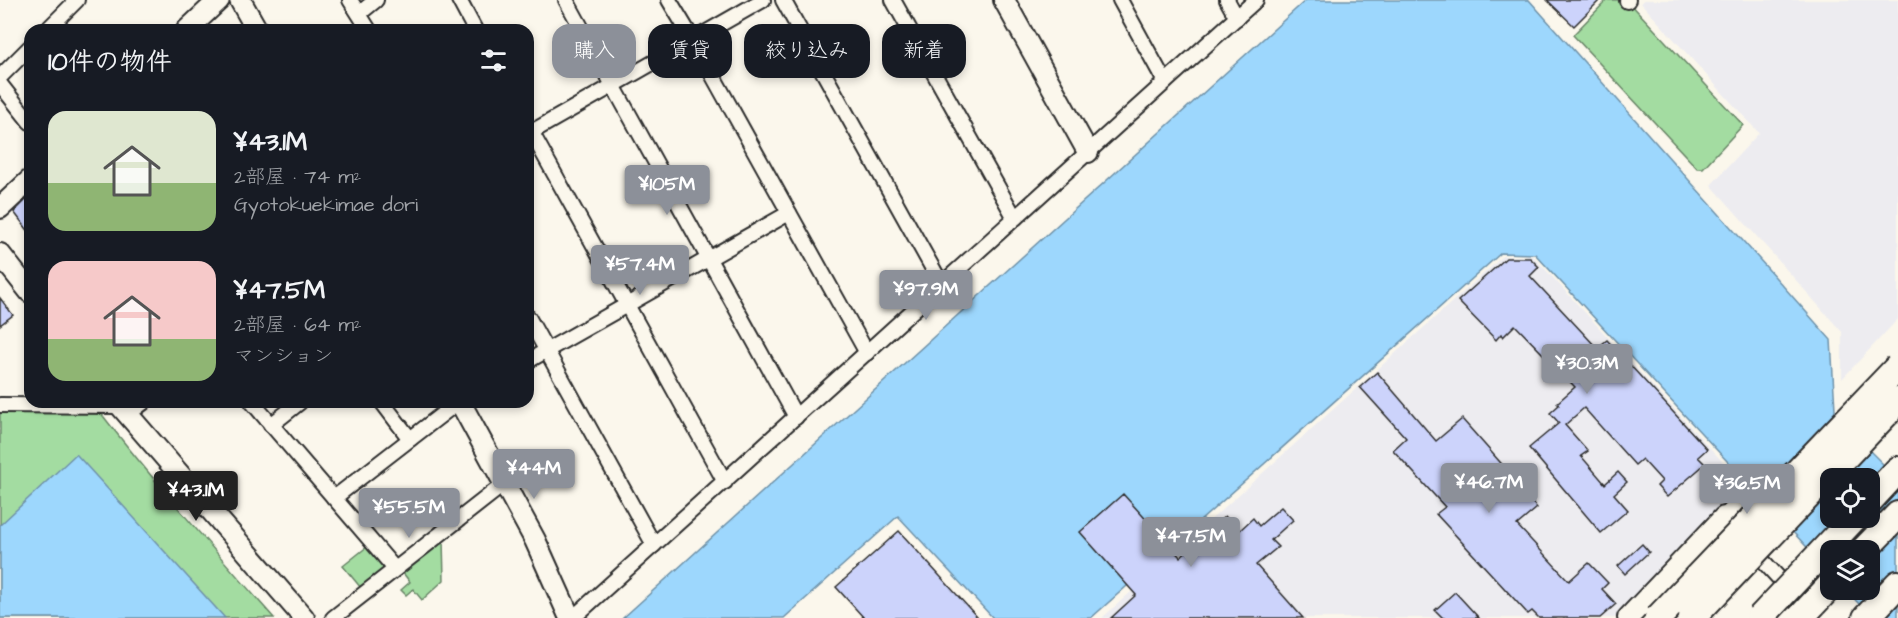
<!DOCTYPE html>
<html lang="ja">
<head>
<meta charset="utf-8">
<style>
	body { margin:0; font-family:"Architects Daughter","Klee One",sans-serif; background:#20242c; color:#f1f3f6; height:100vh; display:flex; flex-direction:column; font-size:22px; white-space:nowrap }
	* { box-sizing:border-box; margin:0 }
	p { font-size:20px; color:#9ea1a6 }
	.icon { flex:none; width:33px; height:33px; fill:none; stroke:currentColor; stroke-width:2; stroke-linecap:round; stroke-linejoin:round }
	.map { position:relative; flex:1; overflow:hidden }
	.panel { position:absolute; left:24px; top:24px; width:510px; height:384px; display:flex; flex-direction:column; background:#171b24; border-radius:18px; box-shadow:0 3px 9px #0003 }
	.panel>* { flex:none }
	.guide { position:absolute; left:552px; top:24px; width:570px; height:54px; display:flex; gap:12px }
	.fabs { position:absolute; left:1820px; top:468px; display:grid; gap:12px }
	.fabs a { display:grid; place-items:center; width:60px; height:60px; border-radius:12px; background:#171b24; box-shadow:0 3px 9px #0003; font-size:30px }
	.price { position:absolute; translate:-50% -51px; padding:0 14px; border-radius:6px; background:#8c9099; color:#fff; font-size:20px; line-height:39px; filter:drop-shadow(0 2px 3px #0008) }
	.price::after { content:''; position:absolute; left:50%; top:36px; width:18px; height:14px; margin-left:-9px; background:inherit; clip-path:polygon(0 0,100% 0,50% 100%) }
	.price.current { background:#222; color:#fff }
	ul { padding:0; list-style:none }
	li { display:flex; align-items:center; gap:18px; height:150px; padding:0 24px }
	li span { display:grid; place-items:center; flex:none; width:168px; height:120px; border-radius:18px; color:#555 }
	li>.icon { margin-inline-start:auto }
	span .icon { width:72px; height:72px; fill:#fffc; stroke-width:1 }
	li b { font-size:26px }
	h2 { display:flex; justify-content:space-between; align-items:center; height:72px; padding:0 24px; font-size:26px }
	.tag { padding:0 21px; border-radius:18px; background:#171b24; box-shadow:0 3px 9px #0003; font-size:21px; line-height:54px }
	.tag.current { background:#8c9099; color:#fff }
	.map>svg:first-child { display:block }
</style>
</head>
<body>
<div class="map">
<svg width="1898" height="618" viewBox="0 0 1898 618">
	<rect width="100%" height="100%" fill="#fbf7ec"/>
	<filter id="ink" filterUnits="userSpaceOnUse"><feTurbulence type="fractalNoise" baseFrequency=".0167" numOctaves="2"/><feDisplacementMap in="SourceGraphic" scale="12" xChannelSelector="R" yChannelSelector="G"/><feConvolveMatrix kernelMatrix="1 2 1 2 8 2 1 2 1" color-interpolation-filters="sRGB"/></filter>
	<g filter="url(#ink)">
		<g fill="#edecf0">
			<path d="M1644,0H1898V319L1842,379V332L1711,185L1759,133L1641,3Z"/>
			<path d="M1503,256H1533L1745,486L1620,618H1102Z"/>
		</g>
		<g fill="#a3dca1" stroke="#678466" stroke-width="1.5">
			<path d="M1607,0H1627L1743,125L1703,168H1697L1573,35Z"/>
			<path d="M0,410L100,412C155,483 214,550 274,618H0Z"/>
			<path d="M443,540L444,580L422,600L413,589L406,595L401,590L410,582L403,573Z"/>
			<path d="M368,546L387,568L361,588L343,566Z"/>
		</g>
		<g fill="#9dd7fd" stroke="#6f92a9" stroke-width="1.5" fill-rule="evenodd">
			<path d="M1306,0H1529L1831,340L1836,427L1867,448L1898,479V618H1872L1846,590H1869V550H1830V572L1535,254L1501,253L1091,618H993L898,516L784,618H623ZM1830,478H1869V518H1830Z"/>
			<path d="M76,454L225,618H0V525Z"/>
		</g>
		<g fill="#ccd3fb" stroke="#2b2b2b" stroke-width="1.5">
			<path d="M1547,0H1600L1574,26Z"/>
			<path d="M30,196V233L14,212Z"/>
			<path d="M1506,258H1530L1539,267L1530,276L1597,348L1607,340L1707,449L1698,457L1705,464L1667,497L1657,486L1662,481L1642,459L1635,465L1584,408L1565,425L1588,451L1581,456L1605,484L1618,472L1627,482L1614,494L1628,510L1601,533L1529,448L1559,423L1550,413L1559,405L1557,403L1575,387L1515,325L1503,337L1501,334L1496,340L1458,301Z"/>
			<path d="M0,298L13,315L0,325Z"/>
			<path d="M1377,372L1436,441L1462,419L1530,496L1528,498L1537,508L1517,525L1569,581L1589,563L1608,583L1602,589L1616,604L1600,618H1539L1532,611L1528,614L1436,514L1445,507L1393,450L1406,438L1360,387Z"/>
			<path d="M1123,494L1180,557L1225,516L1239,531L1253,518L1259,526L1281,507L1293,520L1271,540L1278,547L1256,565L1303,618H1111L1136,595L1080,532Z"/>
			<path d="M899,531L978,618H864L836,587Z"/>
			<path d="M1642,544L1649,552L1625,574L1618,566Z"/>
			<path d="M1455,592L1479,618H1443L1435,610Z"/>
		</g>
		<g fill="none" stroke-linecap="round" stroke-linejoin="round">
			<g stroke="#2b2b2b" stroke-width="18">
				<g id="street">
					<path d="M350,0L369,30"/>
					<path d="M459,0L475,30"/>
					<path d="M566,0L796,417"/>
					<path d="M669,0L693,40L867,353"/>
					<path d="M783,0L942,285"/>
					<path d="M893,0L1015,218"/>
					<path d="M1120,0L1165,82"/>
					<path d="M1227,0L1237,18"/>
					<path d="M1627,1L1628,0"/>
					<path d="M360,13L376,0"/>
					<path d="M47,30L77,0"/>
					<path d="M0,77L30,47"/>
					<path d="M0,84L30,122"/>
					<path d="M528,126L725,482"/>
					<path d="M528,134L763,0"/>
					<path d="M528,317L654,545"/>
					<path d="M528,361L789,213"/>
					<path d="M252,402L395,569"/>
					<path d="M382,402L410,439"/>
					<path d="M0,405L120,406"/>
					<path d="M127,415L144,402"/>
					<path d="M271,425L300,402"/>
					<path d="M334,498L458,402"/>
					<path d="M1729,523L1724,517L1747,492"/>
					<path d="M1752,549L1810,612"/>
					<path d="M333,618L504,484"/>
					<path d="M573,618L1256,0"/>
				</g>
			</g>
			<g stroke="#2b2b2b" stroke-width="24">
				<g id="secondary">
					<path d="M240,0L257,30"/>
					<path d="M1004,0L1088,152"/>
					<path d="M187,30L219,0"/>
					<path d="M0,208L30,180"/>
					<path d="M0,254L30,292"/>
					<path d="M117,402L304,618"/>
					<path d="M460,402L535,540L570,618"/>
					<path d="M1628,618L1724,517"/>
				</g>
			</g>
			<g stroke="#2b2b2b" stroke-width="30">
				<g id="highway">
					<path d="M1869,501L1898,470"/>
					<path d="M1864,550L1898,515"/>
					<path d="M1866,618L1898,584"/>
				</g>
			</g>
			<use href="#street" stroke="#fbf7ec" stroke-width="14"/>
			<use href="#secondary" stroke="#fbf7ec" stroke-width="20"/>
			<use href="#highway" stroke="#fbf7ec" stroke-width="26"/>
			<g stroke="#2b2b2b" stroke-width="30" stroke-linecap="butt">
				<g id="highway-bridge">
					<path d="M1658,618L1898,367"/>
					<path d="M1692,618L1898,401"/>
					<path d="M1760,618L1854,518"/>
					<path d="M1800,618L1830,586"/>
				</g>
			</g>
			<use href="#highway-bridge" stroke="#fbf7ec" stroke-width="26"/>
		</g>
	</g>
</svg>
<div class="fabs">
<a><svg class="icon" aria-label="locate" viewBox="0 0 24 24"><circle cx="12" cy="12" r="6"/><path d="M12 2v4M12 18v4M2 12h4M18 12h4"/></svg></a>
<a><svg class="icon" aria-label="layers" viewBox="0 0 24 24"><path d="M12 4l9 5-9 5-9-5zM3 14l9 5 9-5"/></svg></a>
</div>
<b class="price" style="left:667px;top:216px">¥105M</b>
<b class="price" style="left:640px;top:296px">¥57.4M</b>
<b class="price" style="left:926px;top:321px">¥97.9M</b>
<b class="price" style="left:1587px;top:395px">¥30.3M</b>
<b class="price" style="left:534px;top:500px">¥44M</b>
<b class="price" style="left:1489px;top:514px">¥46.7M</b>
<b class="price" style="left:1747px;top:515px">¥36.5M</b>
<b class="price current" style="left:196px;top:522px">¥43.1M</b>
<b class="price" style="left:409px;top:539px">¥55.5M</b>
<b class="price" style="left:1191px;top:568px">¥47.5M</b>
<div class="guide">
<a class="tag current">購入</a>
<a class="tag">賃貸</a>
<a class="tag">絞り込み</a>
<a class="tag">新着</a>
</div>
<section class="panel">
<h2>10件の物件<svg class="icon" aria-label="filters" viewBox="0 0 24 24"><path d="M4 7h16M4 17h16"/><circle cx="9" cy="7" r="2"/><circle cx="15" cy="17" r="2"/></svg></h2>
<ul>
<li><span style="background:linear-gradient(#dfe7d0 60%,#8fb573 0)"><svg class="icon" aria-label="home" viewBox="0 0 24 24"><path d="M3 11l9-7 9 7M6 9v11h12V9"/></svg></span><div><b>¥43.1M</b><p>2部屋 · 74 m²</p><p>Gyotokuekimae dori</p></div></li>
<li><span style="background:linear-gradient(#f6c9c9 65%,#8fb573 0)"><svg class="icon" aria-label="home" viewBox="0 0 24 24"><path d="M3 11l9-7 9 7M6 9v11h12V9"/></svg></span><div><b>¥47.5M</b><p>2部屋 · 64 m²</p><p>マンション</p></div></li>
</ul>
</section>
</div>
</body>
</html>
